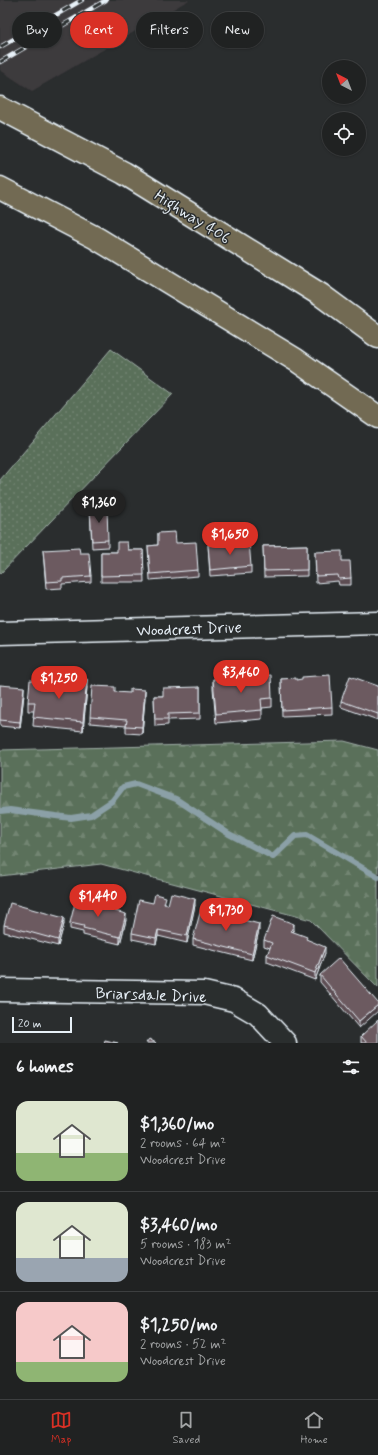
<!DOCTYPE html>
<html lang="en">
<head>
<meta charset="utf-8">
<style>
	body { margin:0; font-family:Mynerve,sans-serif; background:#2d2f2f; color:#f1f3f6; height:100vh; display:flex; flex-direction:column; font-size:15px; white-space:nowrap }
	* { box-sizing:border-box; margin:0 }
	p { font-size:13px; color:#a2a4a5 }
	.icon { flex:none; width:22px; height:22px; fill:none; stroke:currentColor; stroke-width:2; stroke-linecap:round; stroke-linejoin:round }
	.map { position:relative; height:1043px; overflow:hidden }
	.details { display:flex; flex-direction:column; background:#202222; flex:1 }
	.details>* { flex:none }
	.guide { position:absolute; left:12px; top:12px; width:354px; height:36px; display:flex; gap:8px }
	.needle { width:26px; rotate:318deg }
	.tools { position:absolute; left:322px; top:60px; display:grid; gap:8px }
	.tools a { display:grid; place-items:center; width:44px; height:44px; border-radius:50%; background:#202222; box-shadow:0 1px 3px #0004,0 0 0 1px #3d3f40; font-size:20px }
	.scale { position:absolute; left:12px; bottom:10px; width:60px; box-sizing:border-box; padding-left:4px; border:2px solid #e8f1f8; border-top:0; font-size:11px; line-height:14px; white-space:nowrap; color:#e8f1f8; -webkit-text-stroke:3px #2a2d2e; paint-order:stroke }
	.price { position:absolute; translate:-50% -34px; padding:0 9px; border-radius:14px; background:#d93025; color:#fff; font-size:13px; line-height:26px; filter:drop-shadow(0 1px 2px #0008) }
	.price::after { content:''; position:absolute; left:50%; top:24px; width:12px; height:9px; margin-left:-6px; background:inherit; clip-path:polygon(0 0,100% 0,50% 100%) }
	.price.current { background:#222; color:#fff }
	ul { padding:0; list-style:none }
	li { display:flex; align-items:center; gap:12px; height:100px; padding:0 16px }
	li+li { border-top:1px solid #3d3f40 }
	li span { display:grid; place-items:center; flex:none; width:112px; height:80px; border-radius:12px; color:#555 }
	li>.icon { margin-inline-start:auto }
	span .icon { width:48px; height:48px; fill:#fffc; stroke-width:1 }
	li b { font-size:17px }
	h2 { display:flex; justify-content:space-between; align-items:center; height:48px; padding:0 16px; font-size:17px }
	.pill { padding:0 14px; border-radius:18px; background:#202222; box-shadow:0 1px 3px #0004,0 0 0 1px #3d3f40; font-size:14px; line-height:36px }
	.pill.current { background:#d93025; color:#fff }
	.tabs { display:flex; justify-content:space-around; align-items:center; height:56px; border-top:1px solid #3d3f40; background:#202222; font-size:11px; color:#a2a4a5 }
	.tabs a { display:grid; justify-items:center; gap:2px }
	.tabs .current { color:#d93025 }
	.map>svg:first-child { display:block }
</style>
</head>
<body>
<div class="map">
<svg width="378" height="1043" viewBox="0 0 378 1043">
	<defs>
		<pattern id="grass-dots" width="8" height="8" patternUnits="userSpaceOnUse"><rect width="8" height="8" fill="#5a705a"/><path d="M2 2h.1M6 6h.1" fill="none" stroke="#728572" stroke-width="1.8" stroke-linecap="round"/></pattern>
		<pattern id="forest-firs" width="22" height="20" patternUnits="userSpaceOnUse"><rect width="22" height="20" fill="#5a705a"/><path d="M5 1l3.5 6h-7zM16 11l3.5 6h-7z" fill="#728572"/></pattern>
	</defs>
	<rect width="100%" height="100%" fill="#2a2d2e"/>
	<filter id="ink" filterUnits="userSpaceOnUse"><feTurbulence type="fractalNoise" baseFrequency=".025" numOctaves="2"/><feDisplacementMap in="SourceGraphic" scale="8" xChannelSelector="R" yChannelSelector="G"/><feConvolveMatrix kernelMatrix="1 2 1 2 8 2 1 2 1" color-interpolation-filters="sRGB"/></filter>
	<g filter="url(#ink)">
		<path fill="#3e3a3d" d="M0,0H189L32,91L0,70Z"/>
		<path fill="url(#grass-dots)" stroke="#a1b0a9" d="M111,349L173,394L0,574V480Z"/>
		<path fill="url(#forest-firs)" stroke="#a1b0a9" d="M344,741L378,750V988L311,920L101,864L0,876V750Z"/>
		<g fill="none" stroke-linecap="round" stroke-linejoin="round">
			<path stroke="#8ba0a7" stroke-width="6" d="M0,811L10,810L71,818L91,815L112,801L123,787L136,784L176,799L229,834L273,857L295,836L307,835L378,877"/>
			<g stroke="#e8f1f8" stroke-width="25">
				<g id="street">
					<path d="M0,633L378,623"/>
					<path d="M0,990L204,993L234,1000L258,1014L285,1043"/>
				</g>
			</g>
			<g stroke="#e8f1f8" stroke-width="25">
				<g id="highway">
					<path d="M0,108L124,173L321,295L378,337"/>
					<path d="M0,188L96,238L296,360L378,417"/>
				</g>
			</g>
			<use href="#street" stroke="#2a2d2e" stroke-width="22"/>
			<use href="#highway" stroke="#726b52" stroke-width="22"/>
			<g stroke="#e8f1f8" stroke-width="4.5">
				<g id="rail">
					<path d="M0,47L82,0"/>
					<path d="M0,62L106,0"/>
				</g>
			</g>
			<use href="#rail" stroke="#2a2d2e" stroke-width="3" stroke-dasharray="9" stroke-linecap="butt"/>
		</g>
		<g fill="#5d4d53" stroke="#e8f1f8">
			<path d="M90,509L108,540V547L92,548Z"/>
			<path d="M158,533L176,543L198,570V576L150,580L148,546L158,545Z"/>
			<path d="M208,545L251,566V573L210,576Z"/>
			<path d="M307,545V576L264,577L263,546Z"/>
			<path d="M43,550L80,553L91,576V582L62,584V588L46,589Z"/>
			<path d="M128,550H143L144,582H101V552H117Z"/>
			<path d="M315,552L342,561L351,578V585H339L338,581L316,583Z"/>
			<path d="M213,679L272,698V707L262,708V719L216,723L213,688Z"/>
			<path d="M281,679L296,680L332,707V714L282,716Z"/>
			<path d="M0,685L24,694L20,728L0,726Z"/>
			<path d="M378,686V720L341,707V701Z"/>
			<path d="M54,687L68,689L87,687L83,731L33,726L34,711H28V702Z"/>
			<path d="M200,687V719L168,720V725L155,726L154,696H163Z"/>
			<path d="M115,692L145,697L142,734L126,733V726L90,723V717Z"/>
			<path d="M153,903H166V904L168,905H195L187,943L158,936L156,944L132,939V933Z"/>
			<path d="M116,912L126,920L120,944L83,935V932L70,929V923Z"/>
			<path d="M64,924L58,946L4,932V925Z"/>
			<path d="M259,930L252,960L193,945V939Z"/>
			<path d="M294,930L293,932L307,940L325,953L315,980L267,962V955L270,948L264,946V940Z"/>
			<path d="M320,975L378,1003L359,1028L320,982Z"/>
			<path d="M361,1036L378,1043H361Z"/>
		</g>
		<g fill="#4c3f44" stroke="#e8f1f8">
			<path d="M87,679V687L83,731V722Z"/>
			<path d="M24,687V694L20,728V722Z"/>
			<path d="M145,690V697L142,734V727Z"/>
			<path d="M195,899V905L187,943V936Z"/>
			<path d="M126,914V920L120,944V937Z"/>
			<path d="M64,918V924L58,946V940Z"/>
			<path d="M259,924V930L252,960V954Z"/>
			<path d="M294,924V930L291,937V931Z"/>
			<path d="M158,930V936L156,944V938Z"/>
			<path d="M325,947V953L315,980V973Z"/>
			<path d="M378,1005V1011L359,1028V1021Z"/>
		</g>
		<g fill="#6c5a61" stroke="#e8f1f8">
			<path d="M107,508L108,540L92,541L90,509Z"/>
			<path d="M175,532L176,543L196,542L198,570L150,574L148,546L158,545V533Z"/>
			<path d="M249,541L251,566L210,570L208,545Z"/>
			<path d="M117,542H127L128,550H143L144,575L101,576V552H117Z"/>
			<path d="M307,545V570L264,571L263,546Z"/>
			<path d="M79,548L80,553H89L91,576L62,578V581L46,582L43,550Z"/>
			<path d="M342,551V561H350L351,578L339,579L338,575L316,576L315,552Z"/>
			<path d="M271,675L272,698L261,699L262,710L216,714L213,679Z"/>
			<path d="M330,675L332,707L282,710L281,679L296,678V680L302,679V677Z"/>
			<path d="M350,676L378,686V714L341,701Z"/>
			<path d="M69,677L87,679L83,722L33,717L35,702H28L30,680L54,682V687L68,689Z"/>
			<path d="M0,685L24,687L20,722L0,720Z"/>
			<path d="M92,686L115,687V692L130,693V689L145,690L142,727L126,726L127,720L90,717Z"/>
			<path d="M200,687V713L168,714V719H155L154,696H163V688Z"/>
			<path d="M171,893L195,899L187,936L158,930L156,938L132,933L139,900L153,903L155,894L166,897L164,904L168,905Z"/>
			<path d="M76,899L116,909L115,911L126,914L120,937L83,928L84,926L70,923Z"/>
			<path d="M10,903L64,918L58,940L4,925Z"/>
			<path d="M201,909L259,924L252,954L193,939Z"/>
			<path d="M273,916L294,924L291,931L307,937L306,939L325,947L315,973L267,955L272,943L264,940Z"/>
			<path d="M339,958L378,1003V1005L359,1021L320,975Z"/>
			<path d="M378,1020V1043H367L361,1036Z"/>
			<path d="M149,1039L156,1043H146Z"/>
			<path d="M105,1040L118,1043H104Z"/>
		</g>
	</g>
	<g text-anchor="middle" stroke-width="3" stroke-linejoin="round" paint-order="stroke">
		<g font-size="16" fill="#e8f1f8" stroke="#2a2d2e">
			<text transform="translate(193 216) rotate(32)" y="6">Highway 406</text>
			<text transform="translate(189 628) rotate(-2)" y="6">Woodcrest Drive</text>
			<text transform="translate(151 994) rotate(2)" y="6">Briarsdale Drive</text>
		</g>
	</g>
</svg>
<div class="tools">
<a><svg class="needle" viewBox="-14 -14 28 28"><path d="M0-13l5 13h-10z" fill="#e53935"/><path d="M0 13l5-13h-10z" fill="#a2a4a5"/></svg></a>
<a><svg class="icon" aria-label="locate" viewBox="0 0 24 24"><circle cx="12" cy="12" r="6"/><path d="M12 2v4M12 18v4M2 12h4M18 12h4"/></svg></a>
</div>
<div class="scale">20 m</div>
<b class="price current" style="left:99px;top:524px">$1,360</b>
<b class="price" style="left:230px;top:556px">$1,650</b>
<b class="price" style="left:241px;top:694px">$3,460</b>
<b class="price" style="left:59px;top:700px">$1,250</b>
<b class="price" style="left:98px;top:918px">$1,440</b>
<b class="price" style="left:226px;top:932px">$1,730</b>
<div class="guide">
<a class="pill">Buy</a>
<a class="pill current">Rent</a>
<a class="pill">Filters</a>
<a class="pill">New</a>
</div>
</div>
<section class="details">
<h2>6 homes<svg class="icon" aria-label="filters" viewBox="0 0 24 24"><path d="M4 7h16M4 17h16"/><circle cx="9" cy="7" r="2"/><circle cx="15" cy="17" r="2"/></svg></h2>
<ul>
<li><span style="background:linear-gradient(#dfe7d0 65%,#8fb573 0)"><svg class="icon" aria-label="home" viewBox="0 0 24 24"><path d="M3 11l9-7 9 7M6 9v11h12V9"/></svg></span><div><b>$1,360/mo</b><p>2 rooms · 64 m²</p><p>Woodcrest Drive</p></div></li>
<li><span style="background:linear-gradient(#dfe7d0 70%,#9aa5b1 0)"><svg class="icon" aria-label="home" viewBox="0 0 24 24"><path d="M3 11l9-7 9 7M6 9v11h12V9"/></svg></span><div><b>$3,460/mo</b><p>5 rooms · 183 m²</p><p>Woodcrest Drive</p></div></li>
<li><span style="background:linear-gradient(#f6c9c9 75%,#8fb573 0)"><svg class="icon" aria-label="home" viewBox="0 0 24 24"><path d="M3 11l9-7 9 7M6 9v11h12V9"/></svg></span><div><b>$1,250/mo</b><p>2 rooms · 52 m²</p><p>Woodcrest Drive</p></div></li>
</ul>
</section>
<nav class="tabs">
<a class="current"><svg class="icon" aria-label="map" viewBox="0 0 24 24"><path d="M3 6l6-2 6 2 6-2v14l-6 2-6-2-6 2zM9 4v14M15 6v14"/></svg>Map</a>
<a><svg class="icon" aria-label="saved" viewBox="0 0 24 24"><path d="M7 4h10v16l-5-4-5 4z"/></svg>Saved</a>
<a><svg class="icon" aria-label="home" viewBox="0 0 24 24"><path d="M3 11l9-7 9 7M6 9v11h12V9"/></svg>Home</a>
</nav>
</body>
</html>
